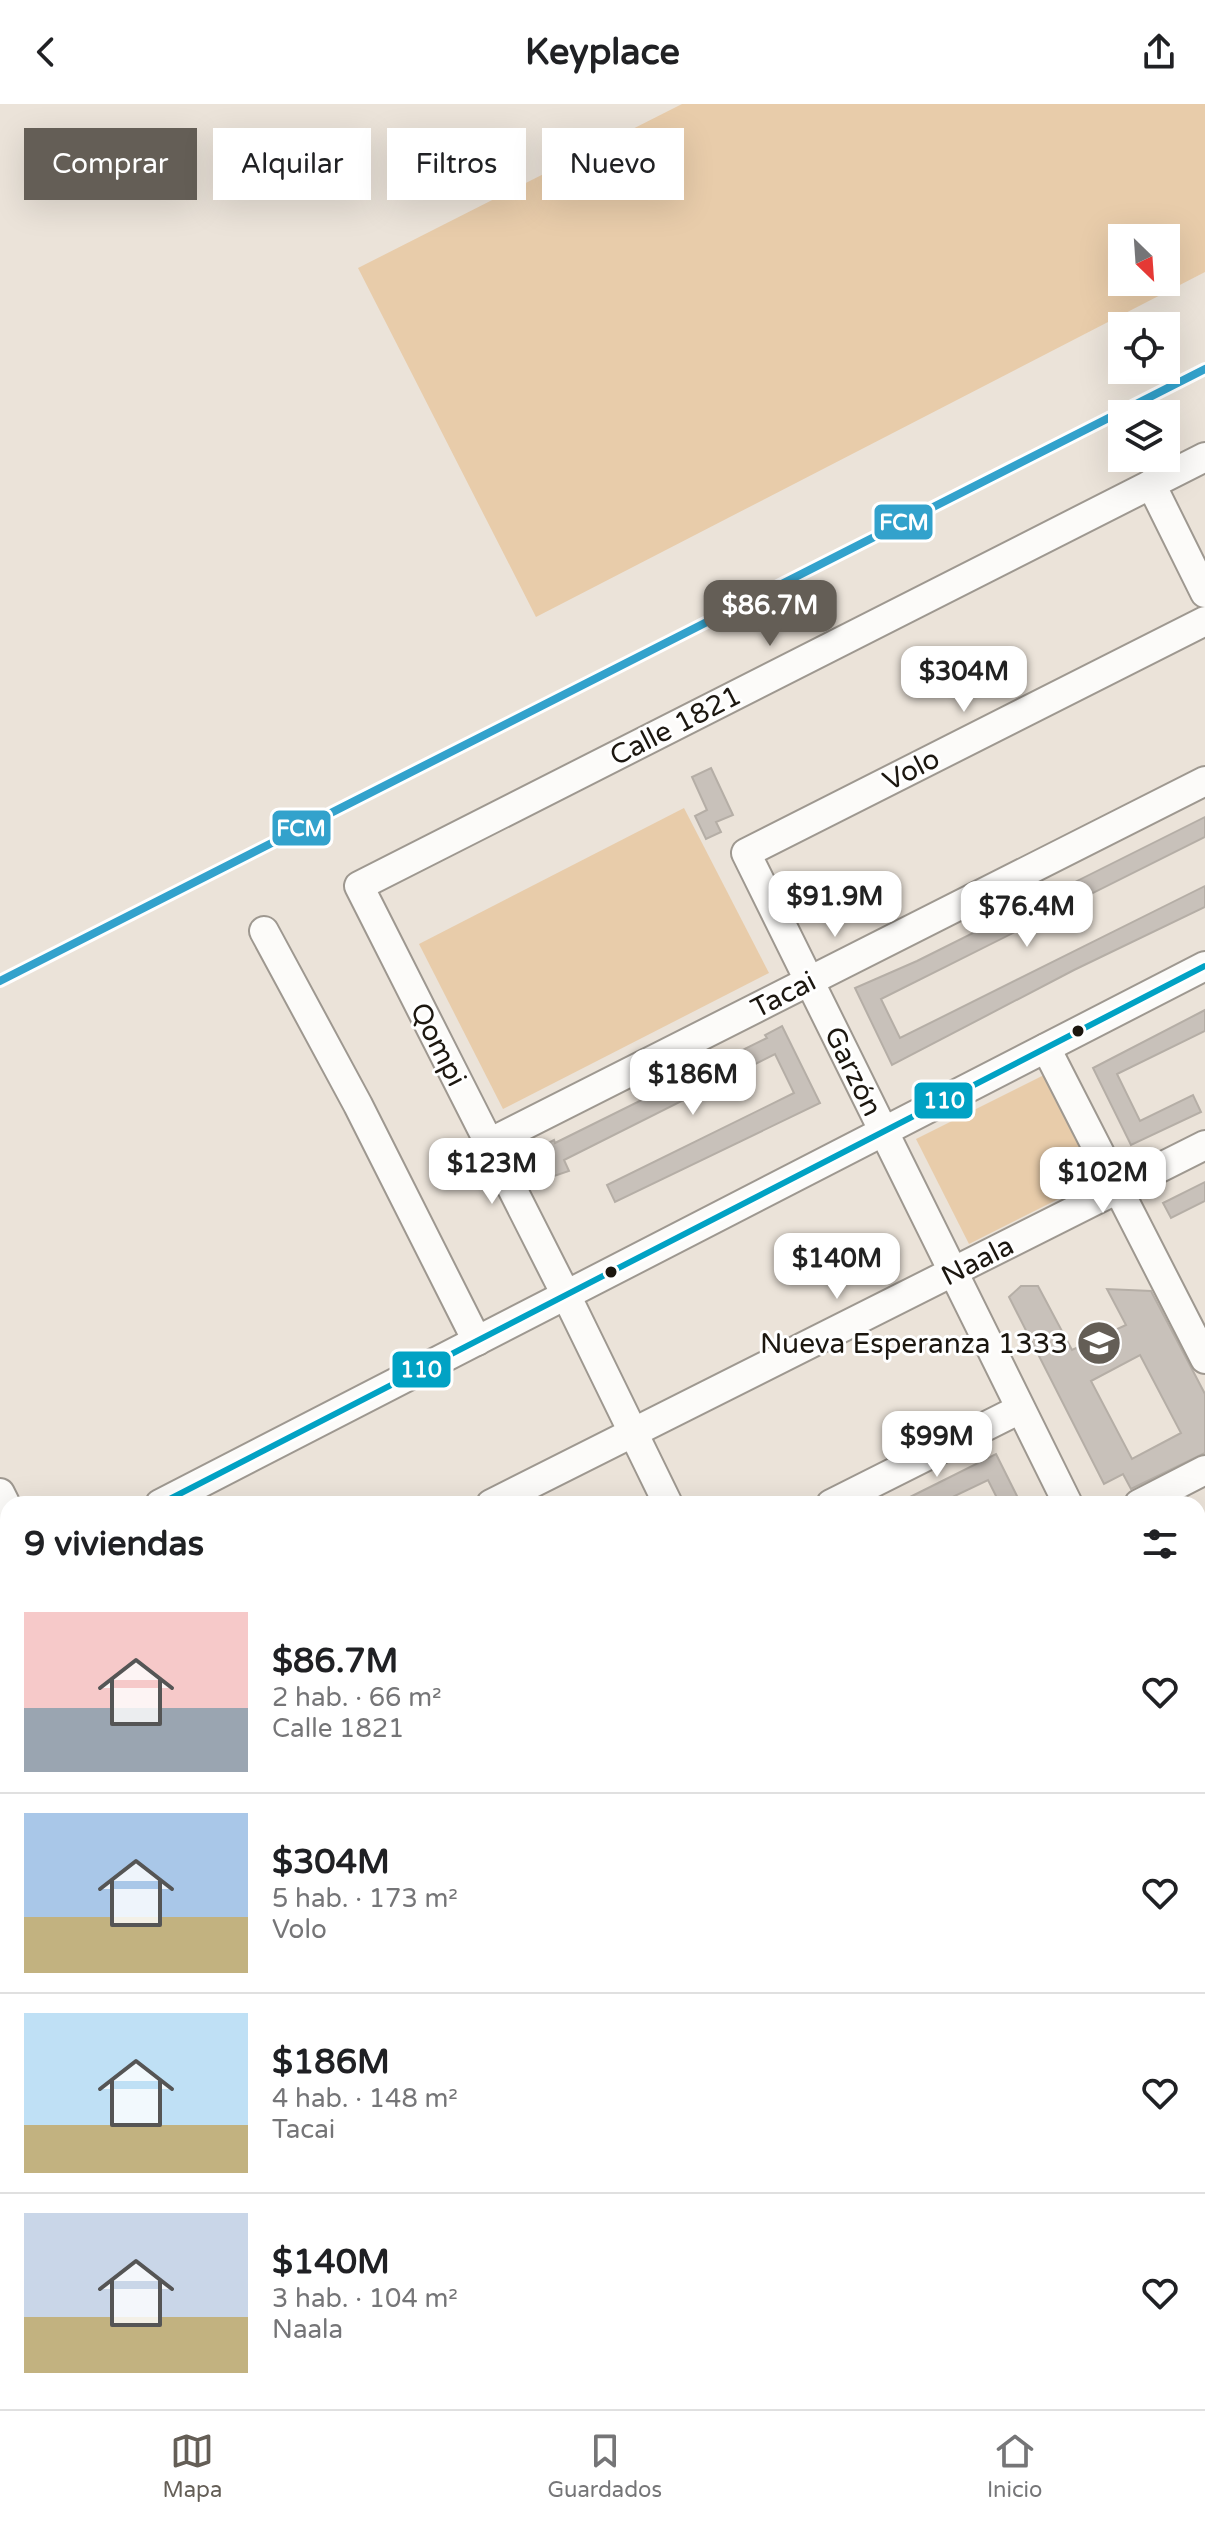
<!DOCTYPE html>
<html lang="es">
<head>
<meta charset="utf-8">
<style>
	body { margin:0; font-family:"Varela Round",sans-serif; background:#f2f2f2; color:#202124; height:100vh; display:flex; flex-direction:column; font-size:30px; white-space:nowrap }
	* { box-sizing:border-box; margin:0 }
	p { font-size:26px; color:#757577 }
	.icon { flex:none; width:44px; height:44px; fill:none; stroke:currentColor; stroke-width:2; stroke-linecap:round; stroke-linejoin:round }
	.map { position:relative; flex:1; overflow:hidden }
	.side { position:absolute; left:0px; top:1392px; width:1206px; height:914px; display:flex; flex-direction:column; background:#fff; border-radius:24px 24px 0 0; box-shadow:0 8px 32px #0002 }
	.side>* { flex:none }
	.banner { position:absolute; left:24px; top:24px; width:800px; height:72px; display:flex; gap:16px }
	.needle { width:52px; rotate:155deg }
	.controls { position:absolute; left:1108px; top:120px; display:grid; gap:16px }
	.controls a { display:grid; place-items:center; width:72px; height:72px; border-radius:0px; background:#fff; box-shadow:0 8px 32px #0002; font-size:40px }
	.price { position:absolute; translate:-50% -68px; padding:0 18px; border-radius:16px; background:#fff; color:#222; font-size:26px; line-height:52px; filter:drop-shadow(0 2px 4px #0008) }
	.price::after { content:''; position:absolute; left:50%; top:48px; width:24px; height:18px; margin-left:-12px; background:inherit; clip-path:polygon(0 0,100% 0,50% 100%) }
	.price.active { background:#645e56; color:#fff }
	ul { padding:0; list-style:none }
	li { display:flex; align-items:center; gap:24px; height:200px; padding:0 24px }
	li+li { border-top:2px solid #e0e0e0 }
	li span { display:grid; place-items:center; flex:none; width:224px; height:160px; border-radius:0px; color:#555 }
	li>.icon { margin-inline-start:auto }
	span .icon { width:96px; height:96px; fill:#fffc; stroke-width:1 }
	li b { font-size:34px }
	h2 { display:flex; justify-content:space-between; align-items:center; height:96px; padding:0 24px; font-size:34px }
	.chip { padding:0 28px; border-radius:0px; background:#fff; box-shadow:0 8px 32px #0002; font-size:28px; line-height:72px }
	.chip.active { background:#645e56; color:#fff }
	header { display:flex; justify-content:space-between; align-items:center; height:104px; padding:0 24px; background:#fff; font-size:36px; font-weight:700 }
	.tab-bar { display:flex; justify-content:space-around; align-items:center; height:112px; border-top:2px solid #e0e0e0; background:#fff; font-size:22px; color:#757577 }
	.tab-bar a { display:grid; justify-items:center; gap:4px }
	.tab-bar .active { color:#645e56 }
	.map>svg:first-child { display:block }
</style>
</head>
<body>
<header><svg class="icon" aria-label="back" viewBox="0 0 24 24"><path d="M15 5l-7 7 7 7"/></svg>Keyplace<svg class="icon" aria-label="share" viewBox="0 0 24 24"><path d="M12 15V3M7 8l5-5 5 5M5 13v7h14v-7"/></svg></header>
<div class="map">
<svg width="1205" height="2305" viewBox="0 0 1205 2305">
	<rect width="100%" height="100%" fill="#ebe3d9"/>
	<g fill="#e8ccaa" fill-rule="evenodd">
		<path d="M682,0H1205V168L536,513L358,164ZM1122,134H1166V178H1122Z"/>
		<path d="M684,704L769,869L503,1005L419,840Z"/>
		<path d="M1046,970L1098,1075L969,1140L916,1035Z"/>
		<path d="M8,1503V1750L0,1734V1507Z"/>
		<path d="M1198,1800L1205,1804V2057L1198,2043Z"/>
		<path d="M1205,2133V2305H1185L1181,2298H1198V2137Z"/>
	</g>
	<g fill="#c8c1ba" stroke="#b5aea6" stroke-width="2" fill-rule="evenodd">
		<path d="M711,664L733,711L716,718L721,728L706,735L695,712L707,706L692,673Z"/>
		<path d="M1205,713V733L881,895L900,934L1205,782V803L1074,866L892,961L855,884L917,857Z"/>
		<path d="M1205,906V927L1117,970L1140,1017L1193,991L1201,1008L1131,1041L1093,964Z"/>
		<path d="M782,922L820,999L615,1098L607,1081L794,989L775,950L564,1056L569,1067L551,1073L537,1045L554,1036L555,1039L767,934L765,931Z"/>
		<path d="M1205,1078V1097L1171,1114L1163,1099Z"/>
		<path d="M1021,1182H1038L1072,1246L1126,1221L1107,1185L1151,1187L1205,1290V1349L1131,1385L1123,1370L1104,1380L1009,1193ZM1140,1251L1181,1329L1132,1355L1091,1277Z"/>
		<path d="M996,1350L1021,1400H1000L988,1376L938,1400H896Z"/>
	</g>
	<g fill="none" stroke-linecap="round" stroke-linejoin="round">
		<g stroke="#9e9890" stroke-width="32">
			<g id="minor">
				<path d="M1151,380L1205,489"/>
				<path d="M264,827L358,1001L477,1237"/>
				<path d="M1046,944L1205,1255"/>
				<path d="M489,1039L1205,677"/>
				<path d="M0,1389L8,1405"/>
				<path d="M160,1400L1205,862"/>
				<path d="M491,1400L1205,1041"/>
				<path d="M668,1400L566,1191L359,782L1205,353"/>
				<path d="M831,1400L1020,1305"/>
				<path d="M1068,1400L746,749L1205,517"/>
				<path d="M1139,1400L1205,1366"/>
				<path d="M0,1485L8,1480"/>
				<path d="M1198,1758L1205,1755"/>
				<path d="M0,1784L8,1800"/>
				<path d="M0,1824L8,1820"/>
				<path d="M0,1988L8,1984"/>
				<path d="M0,2010L8,2006"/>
				<path d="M1198,2118L1205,2114"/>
				<path d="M0,2173L8,2169"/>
				<path d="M438,2298L441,2305"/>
				<path d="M472,2298L475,2305"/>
				<path d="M646,2298L650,2305"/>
				<path d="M994,2298L998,2305"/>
				<path d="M1160,2298L1164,2305"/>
				<path d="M114,2305L129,2298"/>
				<path d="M823,2305L837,2298"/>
			</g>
		</g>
		<use href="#minor" stroke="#fcfbf9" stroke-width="28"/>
		<g stroke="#fff" stroke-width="12">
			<path id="bus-1" d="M160,1400L1205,862"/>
		</g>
		<use href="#bus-1" stroke="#01a2c4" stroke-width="6"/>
		<g stroke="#fff" stroke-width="14">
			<path id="rail-1" d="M0,877L1205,265"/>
		</g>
		<use href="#rail-1" stroke="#33a2cc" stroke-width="8"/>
	</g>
	<defs>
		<g id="school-disc" transform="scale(2.3)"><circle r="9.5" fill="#645e56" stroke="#fff"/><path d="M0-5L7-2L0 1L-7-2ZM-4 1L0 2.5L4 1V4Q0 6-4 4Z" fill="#fff"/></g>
	</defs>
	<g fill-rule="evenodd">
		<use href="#school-disc" x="1099" y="1239"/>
	</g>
	<g fill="#1c1710" stroke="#fff" stroke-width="3">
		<circle cx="1078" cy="927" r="7"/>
		<circle cx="611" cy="1168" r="7"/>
	</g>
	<g text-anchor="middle" stroke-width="6" stroke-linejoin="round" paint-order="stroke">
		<g font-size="28" fill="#1c1710" stroke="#fff">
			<text transform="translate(675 621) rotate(-27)" y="10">Calle 1821</text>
			<text transform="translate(911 665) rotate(-27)" y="10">Volo</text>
			<text transform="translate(783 890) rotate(-27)" y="10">Tacai</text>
			<text transform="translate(439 940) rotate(63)" y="10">Qompi</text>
			<text transform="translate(854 967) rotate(64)" y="10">Garzón</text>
			<text transform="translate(977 1156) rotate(-27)" y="10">Naala</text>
		</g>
		<g font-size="28" fill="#1c1710" stroke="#fff" text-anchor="end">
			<text x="1068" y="1249">Nueva Esperanza 1333</text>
		</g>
	</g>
	<g stroke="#fff" stroke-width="3">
		<rect x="873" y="399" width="61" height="38" rx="8" fill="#33a2cc"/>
		<rect x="271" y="705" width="61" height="38" rx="8" fill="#33a2cc"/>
		<rect x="913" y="977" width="61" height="39" rx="8" fill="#01a2c4"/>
		<rect x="391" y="1246" width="61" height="39" rx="8" fill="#01a2c4"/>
	</g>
	<g font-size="22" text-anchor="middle" font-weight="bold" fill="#fff">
		<text x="904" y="426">FCM</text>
		<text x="301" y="732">FCM</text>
		<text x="944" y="1004">110</text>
		<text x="421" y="1273">110</text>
	</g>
</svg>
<div class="controls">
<a><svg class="needle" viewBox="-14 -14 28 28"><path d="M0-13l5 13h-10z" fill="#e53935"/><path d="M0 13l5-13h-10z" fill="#757577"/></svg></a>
<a><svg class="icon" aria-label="locate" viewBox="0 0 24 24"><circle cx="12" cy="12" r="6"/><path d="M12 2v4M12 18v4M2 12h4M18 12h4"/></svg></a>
<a><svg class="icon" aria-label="layers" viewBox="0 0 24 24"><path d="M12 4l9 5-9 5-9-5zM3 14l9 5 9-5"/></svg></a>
</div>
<b class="price active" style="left:770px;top:544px">$86.7M</b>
<b class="price" style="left:964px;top:610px">$304M</b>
<b class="price" style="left:835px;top:835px">$91.9M</b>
<b class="price" style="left:1027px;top:845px">$76.4M</b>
<b class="price" style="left:693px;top:1013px">$186M</b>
<b class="price" style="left:492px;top:1102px">$123M</b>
<b class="price" style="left:1103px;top:1111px">$102M</b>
<b class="price" style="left:837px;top:1197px">$140M</b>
<b class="price" style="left:937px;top:1375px">$99M</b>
<div class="banner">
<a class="chip active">Comprar</a>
<a class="chip">Alquilar</a>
<a class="chip">Filtros</a>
<a class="chip">Nuevo</a>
</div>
<section class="side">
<h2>9 viviendas<svg class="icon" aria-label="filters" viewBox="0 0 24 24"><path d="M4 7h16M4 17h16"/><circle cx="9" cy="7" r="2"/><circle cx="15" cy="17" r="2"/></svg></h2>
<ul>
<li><span style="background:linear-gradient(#f6c9c9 60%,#9aa5b1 0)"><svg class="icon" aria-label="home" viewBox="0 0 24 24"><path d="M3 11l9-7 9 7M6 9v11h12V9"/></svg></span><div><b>$86.7M</b><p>2 hab. · 66 m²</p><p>Calle 1821</p></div><svg class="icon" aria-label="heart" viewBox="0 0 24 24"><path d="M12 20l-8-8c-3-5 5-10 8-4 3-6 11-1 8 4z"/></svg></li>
<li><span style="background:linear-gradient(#a9c7e8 65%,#c2b280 0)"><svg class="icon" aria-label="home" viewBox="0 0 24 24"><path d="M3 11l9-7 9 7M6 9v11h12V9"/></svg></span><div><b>$304M</b><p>5 hab. · 173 m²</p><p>Volo</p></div><svg class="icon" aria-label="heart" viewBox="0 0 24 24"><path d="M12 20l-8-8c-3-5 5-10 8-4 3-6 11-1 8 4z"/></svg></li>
<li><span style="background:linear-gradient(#bfe0f5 70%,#c2b280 0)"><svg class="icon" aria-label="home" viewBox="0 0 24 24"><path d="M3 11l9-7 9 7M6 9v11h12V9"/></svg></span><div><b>$186M</b><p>4 hab. · 148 m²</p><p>Tacai</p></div><svg class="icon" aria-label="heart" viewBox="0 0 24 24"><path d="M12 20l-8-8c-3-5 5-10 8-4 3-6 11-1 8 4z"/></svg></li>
<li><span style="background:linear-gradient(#c9d6e8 65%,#c2b280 0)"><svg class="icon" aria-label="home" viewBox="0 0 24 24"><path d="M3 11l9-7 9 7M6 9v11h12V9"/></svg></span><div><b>$140M</b><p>3 hab. · 104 m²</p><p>Naala</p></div><svg class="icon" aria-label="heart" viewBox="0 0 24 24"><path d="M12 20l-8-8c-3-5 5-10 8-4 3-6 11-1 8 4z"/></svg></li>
</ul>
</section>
</div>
<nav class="tab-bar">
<a class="active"><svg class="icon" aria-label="map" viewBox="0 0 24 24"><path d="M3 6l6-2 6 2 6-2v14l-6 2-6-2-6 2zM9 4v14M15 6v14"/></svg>Mapa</a>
<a><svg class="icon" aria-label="saved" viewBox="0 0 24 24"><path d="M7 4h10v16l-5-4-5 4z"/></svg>Guardados</a>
<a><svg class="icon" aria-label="home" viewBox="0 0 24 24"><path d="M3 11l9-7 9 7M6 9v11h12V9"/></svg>Inicio</a>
</nav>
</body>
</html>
